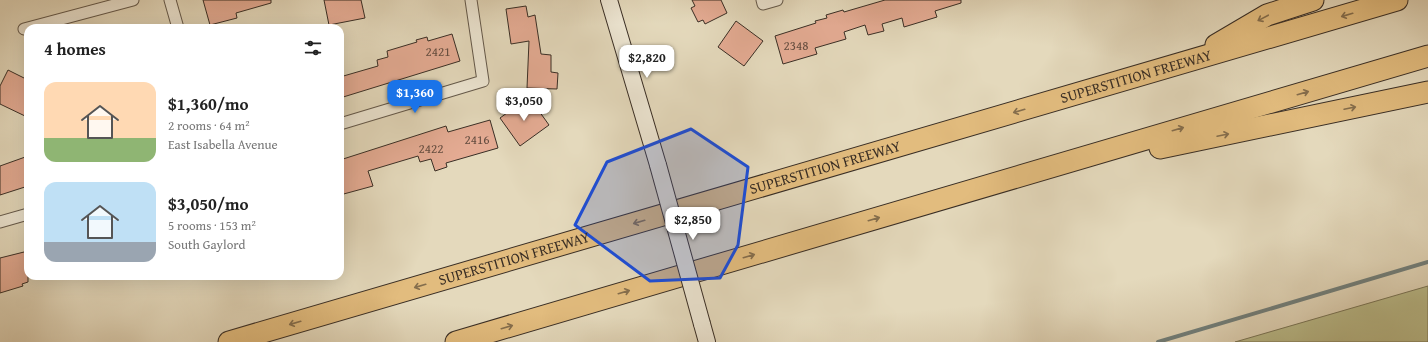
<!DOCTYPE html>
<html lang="en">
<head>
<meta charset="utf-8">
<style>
	body { margin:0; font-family:"Gentium Book Plus",serif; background:#f2f2f2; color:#222; height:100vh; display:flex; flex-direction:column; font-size:15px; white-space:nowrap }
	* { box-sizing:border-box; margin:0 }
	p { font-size:13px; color:#767676 }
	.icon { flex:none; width:22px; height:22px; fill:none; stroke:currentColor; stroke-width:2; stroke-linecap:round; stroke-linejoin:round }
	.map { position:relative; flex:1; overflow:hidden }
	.details { position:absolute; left:24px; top:24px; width:320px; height:256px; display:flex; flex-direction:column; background:#fff; border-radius:12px; box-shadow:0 4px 16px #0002 }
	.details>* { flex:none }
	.price { position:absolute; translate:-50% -34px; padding:0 9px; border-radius:8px; background:#fff; color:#222; font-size:13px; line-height:26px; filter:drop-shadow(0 1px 2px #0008) }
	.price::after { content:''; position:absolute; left:50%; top:24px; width:12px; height:9px; margin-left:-6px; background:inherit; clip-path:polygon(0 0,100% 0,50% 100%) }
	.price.active { background:#1a73e8; color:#fff }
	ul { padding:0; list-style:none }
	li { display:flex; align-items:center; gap:12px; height:100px; padding:0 20px }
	li span { display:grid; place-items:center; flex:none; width:112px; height:80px; border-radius:12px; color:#555 }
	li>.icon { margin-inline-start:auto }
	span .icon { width:48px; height:48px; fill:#fffc; stroke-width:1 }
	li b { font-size:17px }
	h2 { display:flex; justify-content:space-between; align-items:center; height:48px; padding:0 20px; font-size:17px }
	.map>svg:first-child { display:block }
</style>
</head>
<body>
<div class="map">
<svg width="1428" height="342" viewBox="0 0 1428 342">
	<rect width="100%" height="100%" fill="#e4d9bc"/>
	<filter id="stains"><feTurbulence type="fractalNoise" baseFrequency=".005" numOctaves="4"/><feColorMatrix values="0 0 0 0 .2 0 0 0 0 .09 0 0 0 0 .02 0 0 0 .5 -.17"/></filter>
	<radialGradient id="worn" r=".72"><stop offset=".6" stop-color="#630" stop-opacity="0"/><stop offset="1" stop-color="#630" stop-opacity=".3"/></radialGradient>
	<path fill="#bbbd8c" stroke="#7a7658" d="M1428,286V342H1235Z"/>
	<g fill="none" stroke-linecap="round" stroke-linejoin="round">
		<path stroke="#72817e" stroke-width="4" d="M1158,342L1428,262"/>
	</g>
	<g fill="#e4ab93" stroke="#392e25">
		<path d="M203,0H271V3L236,13L237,18L210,25Z"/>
		<path d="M324,0H361L365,18L329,25Z"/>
		<path d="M692,0H721L727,13L705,24L703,20L698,22L691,8L695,6Z"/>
		<path d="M885,0H961V3L935,11L937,17L904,27L902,18L882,24L884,31L868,35L865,25L844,32L846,39L815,48L817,54L783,64L775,36L816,23L815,21L827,18L826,15L843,10L844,12Z"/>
		<path d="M526,6L528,17L535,15L541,54L551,55V72L558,73L557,89L527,88L529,41L511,44L506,9Z"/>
		<path d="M736,21L763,41L744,66L718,47Z"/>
		<path d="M452,34L460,61L340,98V77L378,66L377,60L388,57L387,51L417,42L416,40L427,37L428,41Z"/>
		<path d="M8,70L28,80V110L25,116L0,104V86Z"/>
		<path d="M529,97L549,125L520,146L500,118Z"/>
		<path d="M490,120L498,148L446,163L447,167L435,171L431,159L420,162L418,156L368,171L373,186L340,195V160L446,126L448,132Z"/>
		<path d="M28,156V186L0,195V166Z"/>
		<path d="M28,251V282L22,284L23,286L0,293V258Z"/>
	</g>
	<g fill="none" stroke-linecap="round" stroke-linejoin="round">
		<g stroke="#64594b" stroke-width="13">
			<g id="street">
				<path d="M170,0L178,28"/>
				<path d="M762,0L763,4L777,0"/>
				<path d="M24,29L133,0"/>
				<path d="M340,124L483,81L471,0"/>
				<path d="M0,222L28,214"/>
			</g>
		</g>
		<g stroke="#392e25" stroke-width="18">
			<g id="secondary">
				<path d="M609,0L658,165"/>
				<path d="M702,324L707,342"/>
			</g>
		</g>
		<g stroke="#392e25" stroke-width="23">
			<g id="highway">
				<path d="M1216,45L1267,15L1313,0"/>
				<path d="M1160,148L1428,92"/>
				<path id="s1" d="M229,342L1397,0"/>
				<path d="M456,342L1428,56"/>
			</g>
		</g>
		<use href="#street" stroke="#ede6d3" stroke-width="11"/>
		<use href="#secondary" stroke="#ede6d3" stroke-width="16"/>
		<use href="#highway" stroke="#e2bc7e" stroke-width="21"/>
		<g stroke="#392e25" stroke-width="18" stroke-linecap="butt">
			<path id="secondary-bridge" d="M658,165L702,324"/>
		</g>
		<use href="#secondary-bridge" stroke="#ede6d3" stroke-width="16"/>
	</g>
	<defs><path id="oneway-shaft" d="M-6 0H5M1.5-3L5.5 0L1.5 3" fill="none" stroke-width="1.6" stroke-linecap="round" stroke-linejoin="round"/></defs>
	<g stroke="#856e4d">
		<use href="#oneway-shaft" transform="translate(1347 15) rotate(164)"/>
		<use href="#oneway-shaft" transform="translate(1263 18) rotate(152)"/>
		<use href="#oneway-shaft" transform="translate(1303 93) rotate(-16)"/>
		<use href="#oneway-shaft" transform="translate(1350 108) rotate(-12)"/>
		<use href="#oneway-shaft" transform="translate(1019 111) rotate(164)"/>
		<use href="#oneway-shaft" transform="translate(1178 129) rotate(-16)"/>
		<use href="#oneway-shaft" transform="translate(1223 135) rotate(-12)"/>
		<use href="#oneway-shaft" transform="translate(874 219) rotate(-16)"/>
		<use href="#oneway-shaft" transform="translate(639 222) rotate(164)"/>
		<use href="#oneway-shaft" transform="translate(749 256) rotate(-16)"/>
		<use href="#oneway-shaft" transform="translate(420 286) rotate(164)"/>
		<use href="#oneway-shaft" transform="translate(624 292) rotate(-16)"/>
		<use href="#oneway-shaft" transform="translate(295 323) rotate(164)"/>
		<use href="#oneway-shaft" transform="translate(507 327) rotate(-16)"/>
	</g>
	<path fill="#1d4ed8" fill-opacity="0.2" stroke="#1d4ed8" stroke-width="3" stroke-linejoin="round" d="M691,129L748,167L738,245L720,278L650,281L575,225L607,162Z"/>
	<g text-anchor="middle" stroke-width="3" stroke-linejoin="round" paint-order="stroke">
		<g font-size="13" fill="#644d40">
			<text x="796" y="50">2348</text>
			<text x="438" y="56">2421</text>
			<text x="477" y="144">2416</text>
			<text x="431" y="153">2422</text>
		</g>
		<g font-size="15" fill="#392e25" stroke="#ede6d3">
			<text dy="5" stroke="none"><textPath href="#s1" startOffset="945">SUPERSTITION FREEWAY</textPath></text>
			<text dy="5" stroke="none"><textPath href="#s1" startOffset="621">SUPERSTITION FREEWAY</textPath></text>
			<text dy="5" stroke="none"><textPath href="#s1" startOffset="297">SUPERSTITION FREEWAY</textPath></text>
		</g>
	</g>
	<rect width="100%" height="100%" filter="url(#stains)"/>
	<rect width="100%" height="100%" fill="url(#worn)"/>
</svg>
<b class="price" style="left:647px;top:79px">$2,820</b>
<b class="price active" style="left:415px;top:114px">$1,360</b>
<b class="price" style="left:524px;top:122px">$3,050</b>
<b class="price" style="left:693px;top:241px">$2,850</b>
<section class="details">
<h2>4 homes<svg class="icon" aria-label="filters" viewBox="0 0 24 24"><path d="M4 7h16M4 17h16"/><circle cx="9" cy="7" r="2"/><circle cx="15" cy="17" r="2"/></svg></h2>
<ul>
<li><span style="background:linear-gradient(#ffd9b3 70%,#8fb573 0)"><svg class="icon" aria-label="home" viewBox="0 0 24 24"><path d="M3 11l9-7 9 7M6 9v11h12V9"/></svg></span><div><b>$1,360/mo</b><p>2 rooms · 64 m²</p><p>East Isabella Avenue</p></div></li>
<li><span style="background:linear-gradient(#bfe0f5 75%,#9aa5b1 0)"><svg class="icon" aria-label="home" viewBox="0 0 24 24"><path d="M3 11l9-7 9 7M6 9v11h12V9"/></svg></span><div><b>$3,050/mo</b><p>5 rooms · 153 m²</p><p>South Gaylord</p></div></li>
</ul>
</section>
</div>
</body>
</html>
